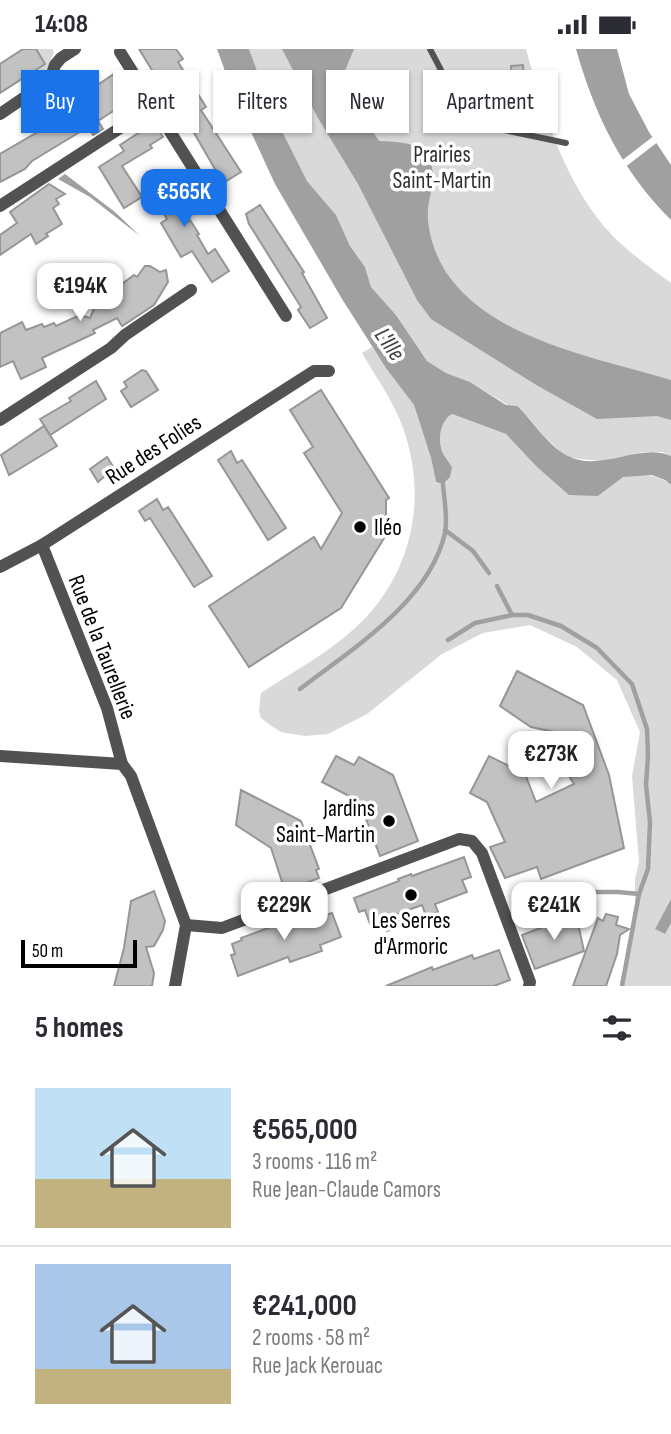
<!DOCTYPE html>
<html lang="en">
<head>
<meta charset="utf-8">
<style>
	body { margin:0; font-family:"Sofia Sans Condensed",sans-serif; background:#f7f7f7; color:#2b2b33; height:100vh; display:flex; flex-direction:column; font-size:26px; white-space:nowrap }
	* { box-sizing:border-box; margin:0 }
	p { font-size:23px; color:#7c7c81 }
	.icon { flex:none; width:38px; height:38px; fill:none; stroke:currentColor; stroke-width:2; stroke-linecap:round; stroke-linejoin:round }
	.map { position:relative; height:937px; overflow:hidden }
	.side { display:flex; flex-direction:column; background:#fff; flex:1 }
	.side>* { flex:none }
	.top-card { position:absolute; left:21px; top:21px; width:630px; height:63px; display:flex; gap:14px }
	.scale { position:absolute; left:21px; bottom:18px; width:116px; box-sizing:border-box; padding-left:7px; border:4px solid #000; border-top:0; font-size:19px; line-height:24px; white-space:nowrap; color:#000; -webkit-text-stroke:5px #fff; paint-order:stroke }
	.price { position:absolute; translate:-50% -60px; padding:0 16px; border-radius:14px; background:#fff; color:#222; font-size:23px; line-height:46px; filter:drop-shadow(0 2px 4px #0008) }
	.price::after { content:''; position:absolute; left:50%; top:42px; width:21px; height:16px; margin-left:-10px; background:inherit; clip-path:polygon(0 0,100% 0,50% 100%) }
	.price.on { background:#1a73e8; color:#fff }
	ul { padding:0; list-style:none }
	li { display:flex; align-items:center; gap:21px; height:175px; padding:0 35px }
	li+li { border-top:2px solid #e1e1e2 }
	li span { display:grid; place-items:center; flex:none; width:196px; height:140px; border-radius:0px; color:#555 }
	li>.icon { margin-inline-start:auto }
	span .icon { width:84px; height:84px; fill:#fffc; stroke-width:1 }
	li b { font-size:30px }
	h2 { display:flex; justify-content:space-between; align-items:center; height:84px; padding:0 35px; font-size:30px }
	.pill { padding:0 24px; border-radius:0px; background:#fff; box-shadow:0 2px 5px #0004; font-size:24px; line-height:63px }
	.pill.on { background:#1a73e8; color:#fff }
	.status { display:flex; justify-content:space-between; align-items:center; height:49px; padding:0 35px; background:#fff; direction:ltr }
	.status svg { height:19px; fill:currentColor }
	.map>svg:first-child { display:block }
</style>
</head>
<body>
<div class="status"><b>14:08</b><svg viewBox="0 0 49 12"><path d="M0 12V9h3v3zM5 12V6h3v6zM10 12V3h3v9zM15 12V0h3v12zM26 1h20v11H26zM47 4h2v5h-2z"/></svg></div>
<div class="map">
<svg width="671" height="937" viewBox="0 0 671 937">
	<rect width="100%" height="100%" fill="#fff"/>
	<g fill="#d9d9d9">
		<path d="M36,0H52L54,3L44,28L34,34L29,25Z"/>
		<path d="M249,0H526C543,63 566,138 612,186C629,204 651,219 671,234V407L662,403H643L601,412L571,409L560,402L543,386L528,368L470,333L446,324L427,312L396,266L371,238L365,218L350,197L336,166L307,132L272,62Z"/>
		<path d="M372,298L414,356L431,409L436,434L452,418C449,413 444,407 442,402C438,390 440,372 452,365L506,385L536,417L598,447C605,442 613,434 621,429C635,422 660,426 671,436V850L655,880L671,874V937H621L635,868V830L639,813L632,727L640,683L617,631L577,598L530,576L483,584L442,605L367,665L328,685L305,687L281,683L270,676L261,669L259,662L261,644C292,623 327,605 354,580C411,529 429,451 403,379C394,353 376,328 362,304Z"/>
	</g>
	<g fill="#a0a0a0">
		<path d="M217,0H249L272,62L307,132L336,166L350,197L365,218L371,238L396,266L427,312L446,324L470,333L506,356L517,357C534,373 547,396 568,407C601,424 638,393 671,407V436L665,431L652,426L623,428L598,447L569,446L536,417L506,385L452,365C440,372 438,390 442,402C444,407 449,413 452,418L450,428L443,435L436,433L431,409L414,356L386,319L342,250L275,135L233,44Z"/>
		<path d="M282,0H354L342,29L344,38L379,92C405,93 433,94 433,128C433,139 429,149 428,160C426,182 437,213 451,230C498,292 600,310 671,331V371L657,367L597,370L538,337L431,270L417,251L358,135L318,69Z"/>
		<path d="M576,0H617L629,45L649,83L671,116V171C622,122 595,67 576,0Z"/>
		<path d="M65,125L115,163L140,187L90,148L58,130Z"/>
		<path d="M671,850V874L665,885L655,880Z"/>
	</g>
	<path fill="#fff" d="M655,86L659,92L624,119L620,113Z"/>
	<g fill="none" stroke-linecap="round" stroke-linejoin="round">
		<g stroke="#a0a0a0" stroke-width="4.5">
			<path d="M445,481L473,502L489,524"/>
			<path d="M497,537L512,566H528L561,577L597,599L632,635L647,680L648,706L646,736L650,773L648,820L639,845"/>
			<path d="M448,591L475,574L512,566"/>
			<path d="M300,640C353,599 429,553 445,484C448,469 444,450 443,435"/>
			<path d="M517,864L552,854L576,843H618L639,845L622,937"/>
		</g>
	</g>
	<g fill="#c2c2c2" stroke="#969696" stroke-width="2">
		<path d="M23,0H36L45,15L0,44V15Z"/>
		<path d="M139,0H176L183,10L178,13L206,58L201,61L241,123L223,134L182,63L186,60L171,36L162,42L153,28L155,26Z"/>
		<path d="M523,16L524,32L512,33L511,17Z"/>
		<path d="M114,25L130,51L98,72L103,80L93,86L88,78L32,112L25,120L0,133V105L77,60L72,53Z"/>
		<path d="M154,74L163,88L150,96L152,99L122,117L142,148L124,159L99,118L124,102L120,96Z"/>
		<path d="M161,124L188,173L190,171L199,185L197,186L208,205L215,200L229,222L212,233L192,202L181,208L161,174L167,170L144,134Z"/>
		<path d="M49,135L65,145L56,150L59,155L53,159L62,175L46,185L48,187L36,195L31,185L0,206V186L17,174L10,163Z"/>
		<path d="M260,156L304,223L302,224L327,269L310,279L298,261L301,258L249,175L246,165Z"/>
		<path d="M145,217H150L160,223L166,221L168,233L154,256L122,277L117,269L93,281L95,284L42,309L46,318L21,330L13,312L0,318V284L22,273L26,281L42,275L44,278L54,274L56,277L80,266L90,269L95,257L105,252L103,249L134,226L137,228Z"/>
		<path d="M142,321L146,322L158,341L131,358L121,342L127,338L124,333Z"/>
		<path d="M96,332L106,350L50,386L40,370L71,352L69,349Z"/>
		<path d="M321,341L389,449L386,451V486L341,559L249,618L209,557L314,488L321,500L342,464L304,404L313,398L290,361Z"/>
		<path d="M44,377L57,397L9,426L1,406Z"/>
		<path d="M231,402L237,414L242,411L286,479L268,491L218,411Z"/>
		<path d="M107,408L114,419L98,433L90,420Z"/>
		<path d="M157,450L163,461L168,458L212,527L194,538L150,469L145,472L139,462Z"/>
		<path d="M517,622L583,656L609,726L624,799L541,830L537,818L505,829L490,798L505,793L487,753L470,744L489,707L525,725L536,753L574,735L554,703L555,683L531,678L500,657Z"/>
		<path d="M336,707L354,716L359,708L393,726L418,792L380,807L359,752L322,733Z"/>
		<path d="M241,741L301,772L319,820L316,821L319,829L285,842L271,799L236,776Z"/>
		<path d="M464,808L471,828L462,831L467,843L435,855L438,863L426,867L422,856L397,865L401,877L387,882L383,871L370,875L365,861L359,863L354,849L399,832L398,830L411,825L412,827Z"/>
		<path d="M154,842L165,872L163,881L154,897L146,898L154,924L152,937H114L124,899L131,852Z"/>
		<path d="M325,862L326,866L332,864L341,888L320,896L322,902L290,913L288,908L238,927L231,906L235,905L232,895L242,891L241,889L287,872L288,874L303,868L304,870Z"/>
		<path d="M576,865L584,902L535,920L522,886Z"/>
		<path d="M606,865L618,868L616,876L629,880L620,886L617,905L606,937H573L598,869L603,872Z"/>
		<path d="M499,901L510,931L494,937H386L432,918L433,921L472,906L474,910Z"/>
	</g>
	<g fill="none" stroke-linecap="round" stroke-linejoin="round">
		<path stroke="#525252" stroke-width="6" d="M430,0L464,65L480,76L566,94"/>
		<g stroke="#525252" stroke-width="12">
			<path d="M120,3L286,267"/>
			<path d="M0,65L50,31L55,16L61,9L75,0"/>
			<path d="M0,157L154,57"/>
			<path d="M0,371L111,299L125,286L191,241"/>
			<path d="M42,496L107,659L122,715"/>
			<path d="M0,518L42,496L314,322H329"/>
			<path d="M0,707L122,715L131,727L186,876L175,937"/>
			<path d="M186,876L222,879L459,790L472,792L482,804L530,933L529,937"/>
		</g>
	</g>
	<g fill="#000" stroke="#fff" stroke-width="2.5">
		<circle cx="360" cy="478" r="7"/>
		<circle cx="389" cy="772" r="7"/>
		<circle cx="411" cy="846" r="7"/>
	</g>
	<g text-anchor="middle" stroke-width="7" stroke-linejoin="round" paint-order="stroke">
		<g font-size="23" fill="#303030" stroke="#fff">
			<text x="442" y="113">Prairies<tspan x="442" dy="26">Saint-Martin</tspan></text>
		</g>
		<g font-size="23" fill="#000" stroke="#fff">
			<text transform="translate(153 400) rotate(-33)" y="8">Rue des Folies</text>
			<text transform="translate(103 598) rotate(69)" y="8">Rue de la Taurellerie</text>
		</g>
		<g font-size="23" fill="#000" stroke="#fff" text-anchor="start">
			<text x="374" y="486">Iléo</text>
			<text x="375" y="767" text-anchor="end">Jardins<tspan x="375" dy="26">Saint-Martin</tspan></text>
			<text x="411" y="879" text-anchor="middle">Les Serres<tspan x="411" dy="26">d'Armoric</tspan></text>
		</g>
		<g font-size="24" font-style="italic" fill="#414141" stroke="#fff">
			<text transform="translate(390 295) rotate(55)" y="8">L'Ille</text>
		</g>
	</g>
</svg>
<div class="scale">50 m</div>
<b class="price on" style="left:184px;top:180px">€565K</b>
<b class="price" style="left:80px;top:274px">€194K</b>
<b class="price" style="left:551px;top:742px">€273K</b>
<b class="price" style="left:284px;top:893px">€229K</b>
<b class="price" style="left:554px;top:893px">€241K</b>
<div class="top-card">
<a class="pill on">Buy</a>
<a class="pill">Rent</a>
<a class="pill">Filters</a>
<a class="pill">New</a>
<a class="pill">Apartment</a>
</div>
</div>
<section class="side">
<h2>5 homes<svg class="icon" aria-label="filters" viewBox="0 0 24 24"><path d="M4 7h16M4 17h16"/><circle cx="9" cy="7" r="2"/><circle cx="15" cy="17" r="2"/></svg></h2>
<ul>
<li><span style="background:linear-gradient(#bfe0f5 65%,#c2b280 0)"><svg class="icon" aria-label="home" viewBox="0 0 24 24"><path d="M3 11l9-7 9 7M6 9v11h12V9"/></svg></span><div><b>€565,000</b><p>3 rooms · 116 m²</p><p>Rue Jean-Claude Camors</p></div></li>
<li><span style="background:linear-gradient(#a9c7e8 75%,#c2b280 0)"><svg class="icon" aria-label="home" viewBox="0 0 24 24"><path d="M3 11l9-7 9 7M6 9v11h12V9"/></svg></span><div><b>€241,000</b><p>2 rooms · 58 m²</p><p>Rue Jack Kerouac</p></div></li>
</ul>
</section>
</body>
</html>
